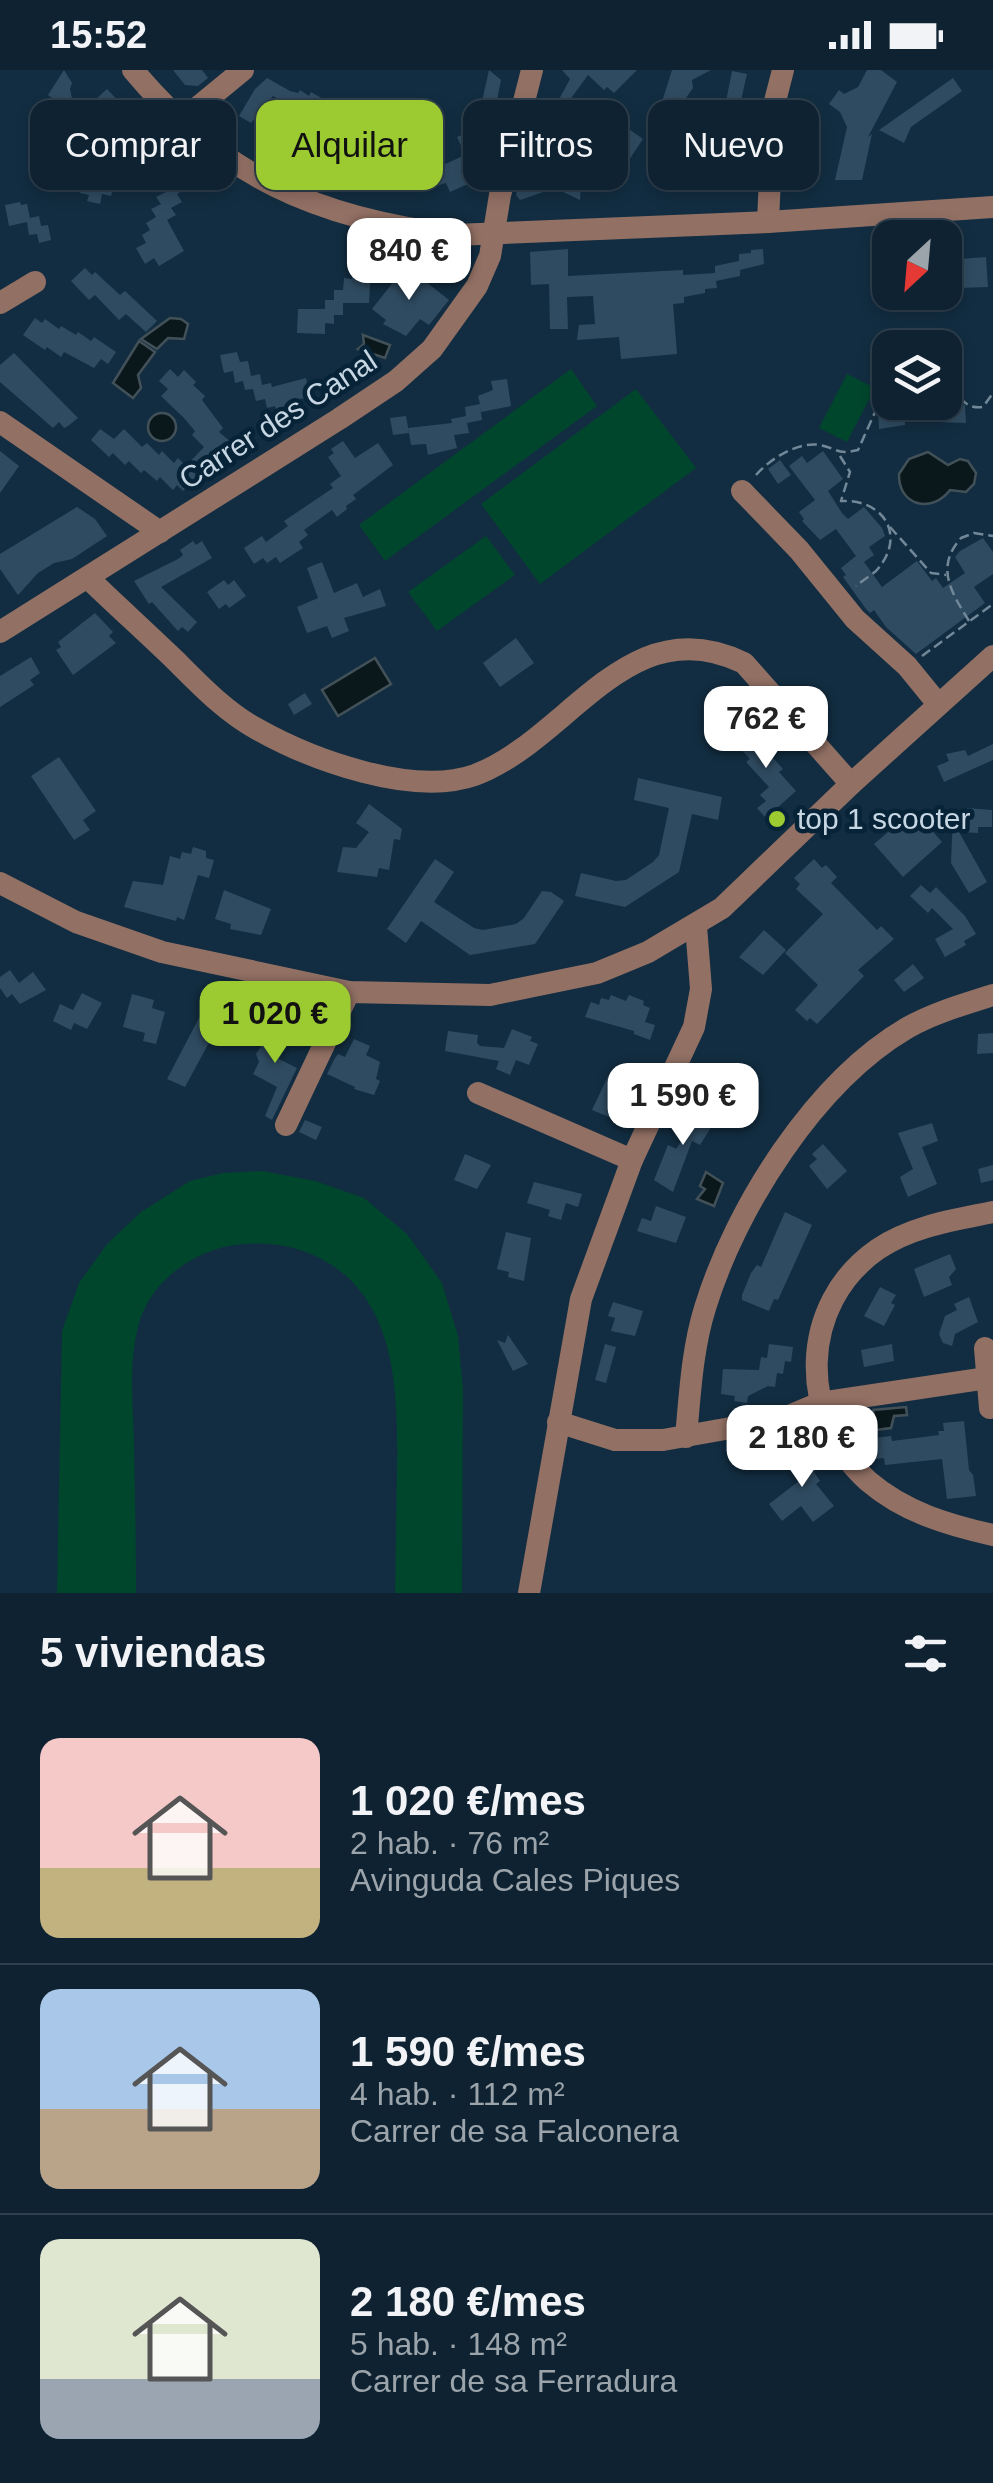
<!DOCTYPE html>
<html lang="es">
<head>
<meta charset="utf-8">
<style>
	body { margin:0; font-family:Arial,sans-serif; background:#1c2f3d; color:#f1f3f6; height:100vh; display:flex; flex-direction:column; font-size:38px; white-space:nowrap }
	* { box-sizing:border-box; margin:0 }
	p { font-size:32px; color:#9ba4ab }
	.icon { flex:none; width:55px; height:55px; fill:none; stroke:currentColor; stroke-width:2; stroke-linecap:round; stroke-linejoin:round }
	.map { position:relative; height:1523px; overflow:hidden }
	.side { display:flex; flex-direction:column; background:#0e2231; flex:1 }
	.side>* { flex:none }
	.banner { position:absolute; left:30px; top:30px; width:935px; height:90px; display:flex; gap:20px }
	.needle { width:65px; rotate:206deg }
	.controls { position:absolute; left:872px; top:150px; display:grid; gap:20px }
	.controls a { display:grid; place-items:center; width:90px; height:90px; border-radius:20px; background:#0e2231; box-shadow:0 5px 15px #0003,0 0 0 2px #2e3f4d; font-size:50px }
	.price { position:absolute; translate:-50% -85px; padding:0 22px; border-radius:20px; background:#fff; color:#222; font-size:32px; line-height:65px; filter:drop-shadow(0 2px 5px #0008) }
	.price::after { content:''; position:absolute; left:50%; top:60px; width:30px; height:22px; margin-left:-15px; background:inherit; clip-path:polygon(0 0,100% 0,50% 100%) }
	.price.active { background:#9cca31; color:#111 }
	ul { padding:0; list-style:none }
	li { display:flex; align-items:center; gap:30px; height:250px; padding:0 40px }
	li+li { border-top:2px solid #2e3f4d }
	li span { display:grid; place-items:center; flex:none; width:280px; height:200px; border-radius:20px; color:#555 }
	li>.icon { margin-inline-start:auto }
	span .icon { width:120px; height:120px; fill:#fffc; stroke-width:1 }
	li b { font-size:42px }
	h2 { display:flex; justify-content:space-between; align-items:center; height:120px; padding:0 40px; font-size:42px }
	.tag { padding:0 35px; border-radius:20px; background:#0e2231; box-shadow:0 5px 15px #0003,0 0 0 2px #2e3f4d; font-size:35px; line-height:90px }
	.tag.active { background:#9cca31; color:#111 }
	.status { display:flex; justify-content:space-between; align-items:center; height:70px; padding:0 50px; background:#0e2231; direction:ltr }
	.status svg { height:28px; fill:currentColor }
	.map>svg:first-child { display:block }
</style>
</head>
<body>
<div class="status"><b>15:52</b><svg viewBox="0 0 49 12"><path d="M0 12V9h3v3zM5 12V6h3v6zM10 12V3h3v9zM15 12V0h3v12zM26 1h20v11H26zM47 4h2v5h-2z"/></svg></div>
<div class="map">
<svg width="993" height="1523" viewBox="0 0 993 1523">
	<rect width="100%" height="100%" fill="#122d41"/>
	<g fill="#00462d">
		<path d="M571,299L597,336L385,491L359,455Z"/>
		<path d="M847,304L875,318L847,372L819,358Z"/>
		<path d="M636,319L696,398L540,514L481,434Z"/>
		<path d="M486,466L515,505L437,561L408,522Z"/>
		<path d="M262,1101L315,1111L364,1128L407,1164L442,1213L458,1266L463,1319L462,1523H395C396,1482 396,1442 397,1401C398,1321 398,1221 311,1184C286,1173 256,1171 229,1176C191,1183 152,1212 140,1250C128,1289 133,1331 134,1371C135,1422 136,1472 136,1523H57L62,1261L79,1213L107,1174L141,1142L190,1111L223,1103Z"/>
	</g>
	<g fill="#0a181c" stroke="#425158" stroke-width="2.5">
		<path d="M170,248L181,249L188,254L184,269L168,268L157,279L141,269Z"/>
		<path d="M363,265L390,275L385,288L358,279L364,274Z"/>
		<path d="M139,271L155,282L138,305L141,318L133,328L113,313Z"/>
		<circle cx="162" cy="357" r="14"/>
		<path d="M928,382L948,395L960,389L968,391L976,403L974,414L966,422L950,420C932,444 898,436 899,404L909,389Z"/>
		<path d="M375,588L391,614L338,646L322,620Z"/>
		<path d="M706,1102L723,1113L714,1136L697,1129L705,1119L700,1116Z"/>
		<path d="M906,1337L907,1345L894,1346L891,1358L875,1360L873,1340Z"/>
	</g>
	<g fill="#2f4b61">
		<path d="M64,0L72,13L70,19L74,38L78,35L83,41L107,19L137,51L123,64L150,70L143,100L135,98L132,110L124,108L122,117L114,115L111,126L102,124L100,134L87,131L89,125L80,123L85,101L96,91L73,66L42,94L29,79L70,42L48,25Z"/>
		<path d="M173,0H202L208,8L198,16L185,15Z"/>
		<path d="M489,0L501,10L495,40L481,36Z"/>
		<path d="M562,0H637L614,23L607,17L604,20L588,5L564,38L557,33L570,9Z"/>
		<path d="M672,0H711L692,10L693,18L681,35L723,46L732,1L747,4L731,74L655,54Z"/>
		<path d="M867,0H881L897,12L868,67L872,64L862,110H835L847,57L840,42L829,34L839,20L844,24L858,17Z"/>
		<path d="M267,8L290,21L298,23L300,20L309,26L311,22L323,29L313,48L315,52L302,72L290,65L296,50L291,46L296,39L273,26L251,53L239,46L255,19Z"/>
		<path d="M953,8L962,21L911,57L904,73L879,60Z"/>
		<path d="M487,54L493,67L484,71L487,78L479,81L481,86L468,92L477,110L450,122L446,113L433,117L429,114L420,118L417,112L403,119L382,116L377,103L413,82L420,96L436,89L439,97L465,85L468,91L457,67Z"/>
		<path d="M626,57L643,69L625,96L626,109L604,94V89Z"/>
		<path d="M565,80L575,92L560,115L581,114L580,130L555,118L520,130L516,125L519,112L532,95L542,86L545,89L553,82L556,87Z"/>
		<path d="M728,88L744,89L742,111L726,110Z"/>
		<path d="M178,104L186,119L177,124L182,132L171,138L176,145L167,150L184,181L159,196L154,188L145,194L136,178L146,173L142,165L150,160L146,153L156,147L151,139L161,134L156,127L166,122L161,114Z"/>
		<path d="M20,132L21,135L27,134L30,148L39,146L41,156L48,155L51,170L39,173L37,164L29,165L27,152L9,156L5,135Z"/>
		<path d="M568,179V206L683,200V205L715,203V196L739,191V184L751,183V180L763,179L764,194L740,200V206L716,211L717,218L705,219V223L684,227V233L673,234L677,284L621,289L619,267L577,270L579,255L595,254L593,226L567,227L568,259H550L549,214L531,215L530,182Z"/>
		<path d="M986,187L988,217L960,218L959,189Z"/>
		<path d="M406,196L449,230L429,255L420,249L406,266L383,254L386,250L372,239Z"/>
		<path d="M85,198L92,205L95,202L120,225L125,221L157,251L146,262L126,244L119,250L95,225L89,230L71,211Z"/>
		<path d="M353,199H371L369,233H343V245H334V254L325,253V264L297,263L298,239H325V230H334V220H343L344,208L352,209Z"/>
		<path d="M35,248L42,253L45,249L59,259L61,256L76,265L78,262L91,271L94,267L116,282L108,294L101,289L94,298L64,282L61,287L47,277L45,280L23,265Z"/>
		<path d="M237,282L240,292L248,291L251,306L260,304L262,315L271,313L272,317L306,308L310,327L300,329L301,335L294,337L295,344L278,347L275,336L267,338L265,329L256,331L253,319L245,320L243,311L235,313L233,301L224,303L220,285Z"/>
		<path d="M14,283L78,348L68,356L64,358L59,352L53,358L0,312V295Z"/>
		<path d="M170,299L178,307L184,300L196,312L193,315L205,326L202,330L223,358L219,362L232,373L227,378L234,384L217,401L208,393L183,421L177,415L173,420L160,407L157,411L144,400L141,403L129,391L125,395L113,383L109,387L91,370L100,359L114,369L124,359L142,377L147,373L159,385L162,381L174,393L178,388L186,396L204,377L192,365L195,361L184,348L161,326L168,319L159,311Z"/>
		<path d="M507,309L511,336L481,342L480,337L482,350L467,353L469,363L454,365L457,378L428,385L426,374L411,375L408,358L452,353L451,349L466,346L465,337L480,334L478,326L493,320L491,311Z"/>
		<path d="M965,335L966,353L939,352L938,337Z"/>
		<path d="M904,339L905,355L879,359L878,340Z"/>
		<path d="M406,346L409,363L393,365L390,348Z"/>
		<path d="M343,371L355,388L378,373L393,395L353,425L356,429L346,436L347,439L337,447L332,440L304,460L308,465L299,472L303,478L280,493L276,487L267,493L263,488L254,494L244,478L262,466L266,472L288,456L284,451L333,418L330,414L341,406L328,387L334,383L331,379Z"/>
		<path d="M0,381L19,396L0,423Z"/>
		<path d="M823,381L843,409L828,421L842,443L848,449L864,437L882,458L885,466L869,477L874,485L864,492L882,517L917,491L932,511L936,508L943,518L965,503L955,487L960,481L983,468L993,482V504L974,517L985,533L916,584L886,557L874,540L870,543L866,539L843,507L846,505L841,498L856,486L836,459L820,470L802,451L804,449L799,442L815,430L789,396L802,386L807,393Z"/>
		<path d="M780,390L791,405L778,414L768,399Z"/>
		<path d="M77,437L95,449L107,466L72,489L54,493L38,503L18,525L0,499V484Z"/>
		<path d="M193,471L196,475L202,471L212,488L161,517L197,552L188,562L182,557L178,561L152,532L149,534L134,511L178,489L183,485L180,480Z"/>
		<path d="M322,492L334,523L357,513L363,527L380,519L386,536L344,548L349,561L332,568L327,556L307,563L297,537L318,528L307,498Z"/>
		<path d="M224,510L228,515L234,510L246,526L229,538L226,534L219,539L207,522Z"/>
		<path d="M95,543L113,562L109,566L116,573L73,605L56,580L61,577L58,572Z"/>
		<path d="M516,568L534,593L500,617L483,593Z"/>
		<path d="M31,587L40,603L30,610L34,615L0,637V606Z"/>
		<path d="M305,623L312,634L294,645L288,634Z"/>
		<path d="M754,658L759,663L763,659L774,670L764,678L783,699L779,702L796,721L766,748L757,738L766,731L760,725L769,717L746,692L750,689L736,674Z"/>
		<path d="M993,674V690L944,712L937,696L949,691L946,684L965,680L968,686Z"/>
		<path d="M59,687L96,741L83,750L90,760L74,770L31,706Z"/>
		<path d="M638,708L722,727L718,750L692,744L679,802L625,837L575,826L581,803L616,811L626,810L653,792L659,785L669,738L634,730Z"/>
		<path d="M369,734L402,759L400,770L394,769L389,800L379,798L377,807L337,802L343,777L356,778L369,762L356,753Z"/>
		<path d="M967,738L992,740V757H978V763L959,762L987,812L969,823L951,793L953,745L967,746Z"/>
		<path d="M914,740L942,772L903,807L874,774Z"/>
		<path d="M193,777L206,781V788L214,790L209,808L198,805L184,850L177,847L176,851L124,837L133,811L163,815L170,786L180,789L182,782L191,784Z"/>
		<path d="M435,789L454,802L434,832L474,858L483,860L516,854L524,848L542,821L551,822L564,831L535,874L470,885L421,851L406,873L387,859Z"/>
		<path d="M814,789L822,798L826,795L837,807L831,813L877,860L881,856L894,869L858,900L864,906L817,954L810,948L807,951L795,940L818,915L785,883L823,844L796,819L800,814L794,808Z"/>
		<path d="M921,815L930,823L936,817L965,846L976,864L964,871L966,875L945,887L935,869L953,859L932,838L928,843L910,826Z"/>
		<path d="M224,820L271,839L261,865L230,859L231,854L215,849Z"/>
		<path d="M764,860L786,880L763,905L739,887Z"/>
		<path d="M913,894L924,908L904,922L894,910Z"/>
		<path d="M10,900L19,913L33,902L46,920L20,934L12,924L7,928L0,918V907Z"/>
		<path d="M82,923L102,933L87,959L74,953L71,960L53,951L60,934L73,940Z"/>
		<path d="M132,924L154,930L152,938L165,942L156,974L143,971L145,963L123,957Z"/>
		<path d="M611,925L626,931L629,925L644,931L643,935L650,938L645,952L655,955L650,970L634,964V961L585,947L591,932L599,935L601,928L609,930Z"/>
		<path d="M200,946L218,956L185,1017L167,1009Z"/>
		<path d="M274,955L292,965L279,989L297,998L272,1050L265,1046L277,1017L253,1004L259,992L256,984Z"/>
		<path d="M512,959L532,967L530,971L538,974L529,995L516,990L510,1005L496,999L499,991L445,981L448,961L478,965L477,973L480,976L504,978Z"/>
		<path d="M993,963V983L977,984L978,964Z"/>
		<path d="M354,969L370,976L366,985L380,992L376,1009L380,1011L374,1025L354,1019L355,1017L327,1004L335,988L338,984L345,987Z"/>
		<path d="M608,1006L630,1012L620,1033L626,1036L619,1051L592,1040Z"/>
		<path d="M688,1038L715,1051L700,1075L692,1071L673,1122L654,1110L668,1075L676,1079L690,1058L679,1051Z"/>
		<path d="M305,1050L322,1057L316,1070L299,1062Z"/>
		<path d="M932,1053L938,1071L922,1077L937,1114L908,1127L900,1107L913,1099L898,1063Z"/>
		<path d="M823,1074L847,1101L827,1119L809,1096L817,1089L812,1084Z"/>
		<path d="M465,1084L491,1095L477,1119L454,1110Z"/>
		<path d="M993,1095V1110L981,1113L978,1099Z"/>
		<path d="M534,1112L582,1124L578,1137L566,1133L561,1150L548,1146L550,1140L527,1133Z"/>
		<path d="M656,1136L686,1147L676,1173L637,1161L642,1148L651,1151Z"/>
		<path d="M785,1142L812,1155L778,1230L774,1229L769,1241L742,1230V1225L751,1203L757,1195L761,1197Z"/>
		<path d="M506,1162L531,1168L524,1211L508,1207L509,1202L497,1199Z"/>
		<path d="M950,1184L956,1199L949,1207L952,1215L924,1227L914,1199Z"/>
		<path d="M880,1217L896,1225L891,1233L895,1235L884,1256L864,1246Z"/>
		<path d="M969,1227L978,1252L955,1264L952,1276L943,1273L939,1264L945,1246L957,1240L954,1234Z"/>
		<path d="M613,1232L643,1241L635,1266L611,1261L615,1248L608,1246Z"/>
		<path d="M508,1265L528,1294L513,1301L497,1270L505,1273Z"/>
		<path d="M605,1274L616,1277L606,1313L595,1310Z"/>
		<path d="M769,1274L793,1277L791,1292L785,1291L783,1304L777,1303L775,1317L768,1316L748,1326L747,1333L734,1331L735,1326L721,1324L723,1299L759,1300L761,1287L767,1288Z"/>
		<path d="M892,1274L894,1291L864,1297L861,1280Z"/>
		<path d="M964,1351L969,1400L973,1405L976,1426L947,1429L942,1389L885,1395L884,1388L876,1389L874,1368L891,1366L892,1371L939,1365L938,1361H944L943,1353Z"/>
		<path d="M797,1376L816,1400L814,1402L820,1411L816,1414L834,1436L813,1452L801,1436L782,1451L769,1434L799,1411L782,1387Z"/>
	</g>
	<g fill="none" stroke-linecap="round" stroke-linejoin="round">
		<g stroke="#728898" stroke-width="2.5" stroke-dasharray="10 5" stroke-linecap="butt">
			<path d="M945,302C957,318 959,340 983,337L993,323"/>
			<path d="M840,386L850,402L841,431C885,429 907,467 876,501C870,506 862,511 856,516"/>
			<path d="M756,405C770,389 798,371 820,375C839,379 836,385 858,380L890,309"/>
			<path d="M890,457L931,503L946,505"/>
			<path d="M969,551C951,522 935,497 961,468L974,463L993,466"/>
			<path d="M922,586L993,534"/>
		</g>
		<g stroke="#927064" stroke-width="22">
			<path d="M133,0C222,107 319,149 455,165L768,152L993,137"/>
			<path d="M181,51L243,0"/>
			<path d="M768,152L773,39L783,0"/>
			<path d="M0,233L35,212"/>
			<path d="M0,352L160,462"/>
			<path d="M742,421L799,480L855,549L907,596L938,634"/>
			<path d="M88,508C117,536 147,563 176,591C201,616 226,642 257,659C312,690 413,727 475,705C570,669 628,536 744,593L851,714"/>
			<path d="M0,562L339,349L396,311L432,279L477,216L490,186L500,125L532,0"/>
			<path d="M0,813L76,852L162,882L349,922L490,925L597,903L648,882L722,838L851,714L993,586"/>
			<path d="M478,1023L632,1090"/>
			<path d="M286,1055L349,922"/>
			<path d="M993,1142C954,1150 912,1156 878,1179C798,1234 798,1348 868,1411C904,1442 948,1455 993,1465"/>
			<path d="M985,1278L990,1338"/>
			<path d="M558,1352L615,1370H663L782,1349L820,1333L987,1308"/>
			<path d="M686,1367C690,1324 692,1280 705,1238C736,1137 815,1012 907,958C933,943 965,934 993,925"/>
			<path d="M529,1523L581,1229L632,1090L694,957L701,919L696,856"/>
		</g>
	</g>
	<circle fill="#9cca31" stroke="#072337" stroke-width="4" cx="777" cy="749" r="10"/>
	<g text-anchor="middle" stroke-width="9" stroke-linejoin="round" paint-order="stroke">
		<g font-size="30" fill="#c6d6e3" stroke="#072337">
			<text transform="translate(278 350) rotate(-33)" y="10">Carrer des Canal</text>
		</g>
		<g font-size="30" fill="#c6d6e3" stroke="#072337" text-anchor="start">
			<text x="797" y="759">top 1 scooter</text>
		</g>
	</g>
</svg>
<div class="controls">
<a><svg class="needle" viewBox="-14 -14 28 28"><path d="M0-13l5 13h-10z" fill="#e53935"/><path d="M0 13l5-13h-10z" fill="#9ba4ab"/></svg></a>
<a><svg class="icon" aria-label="layers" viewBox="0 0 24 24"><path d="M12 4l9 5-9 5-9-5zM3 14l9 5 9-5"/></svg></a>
</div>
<b class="price" style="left:409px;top:233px">840 €</b>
<b class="price" style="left:766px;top:701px">762 €</b>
<b class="price active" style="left:275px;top:996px">1 020 €</b>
<b class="price" style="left:683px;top:1078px">1 590 €</b>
<b class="price" style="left:802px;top:1420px">2 180 €</b>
<div class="banner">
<a class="tag">Comprar</a>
<a class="tag active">Alquilar</a>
<a class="tag">Filtros</a>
<a class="tag">Nuevo</a>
</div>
</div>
<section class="side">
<h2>5 viviendas<svg class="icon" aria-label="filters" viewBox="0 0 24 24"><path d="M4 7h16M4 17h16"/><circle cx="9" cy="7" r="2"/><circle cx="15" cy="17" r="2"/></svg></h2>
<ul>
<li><span style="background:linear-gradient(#f6c9c9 65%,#c2b280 0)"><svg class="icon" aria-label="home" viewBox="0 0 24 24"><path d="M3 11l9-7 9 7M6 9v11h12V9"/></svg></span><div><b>1 020 €/mes</b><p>2 hab. · 76 m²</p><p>Avinguda Cales Piques</p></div></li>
<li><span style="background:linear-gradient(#a9c7e8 60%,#b9a48a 0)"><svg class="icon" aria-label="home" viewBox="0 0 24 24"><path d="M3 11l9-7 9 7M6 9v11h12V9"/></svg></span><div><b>1 590 €/mes</b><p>4 hab. · 112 m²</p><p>Carrer de sa Falconera</p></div></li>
<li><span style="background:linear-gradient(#dfe7d0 70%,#9aa5b1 0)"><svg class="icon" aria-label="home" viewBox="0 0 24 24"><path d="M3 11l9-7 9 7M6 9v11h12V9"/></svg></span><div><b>2 180 €/mes</b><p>5 hab. · 148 m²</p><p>Carrer de sa Ferradura</p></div></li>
</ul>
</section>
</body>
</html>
